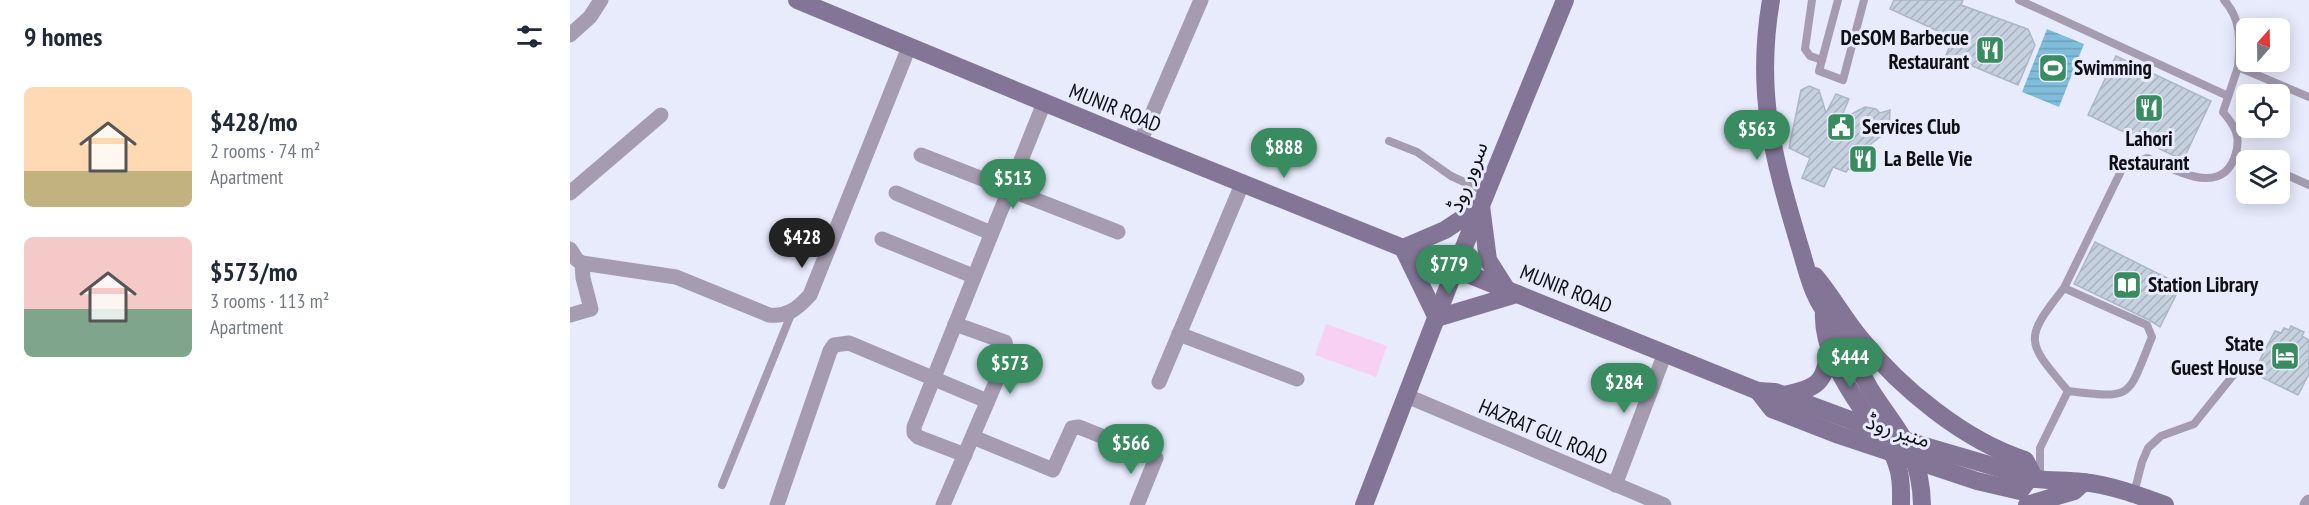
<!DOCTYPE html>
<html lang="en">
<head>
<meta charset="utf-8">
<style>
	body { margin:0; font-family:"PT Sans Narrow","Noto Sans Arabic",sans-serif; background:#f2f2f3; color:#1f2937; height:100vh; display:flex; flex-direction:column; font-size:22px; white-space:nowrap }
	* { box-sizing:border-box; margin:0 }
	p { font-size:20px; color:#747a83 }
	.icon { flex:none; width:33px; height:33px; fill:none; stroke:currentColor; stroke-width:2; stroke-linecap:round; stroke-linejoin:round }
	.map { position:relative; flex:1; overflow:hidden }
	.side { display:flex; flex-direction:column; background:#fff; width:570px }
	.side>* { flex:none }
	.needle { width:39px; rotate:20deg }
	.controls { position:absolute; left:1666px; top:18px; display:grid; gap:12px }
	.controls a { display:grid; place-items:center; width:54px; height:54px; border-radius:9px; background:#fff; box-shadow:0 3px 15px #0003; font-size:30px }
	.price { position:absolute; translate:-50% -51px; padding:0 14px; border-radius:21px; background:#388c5f; color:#fff; font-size:20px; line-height:39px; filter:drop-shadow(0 2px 3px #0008) }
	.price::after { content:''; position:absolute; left:50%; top:36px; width:18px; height:14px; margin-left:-9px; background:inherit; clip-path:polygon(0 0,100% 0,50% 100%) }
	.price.current { background:#222; color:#fff }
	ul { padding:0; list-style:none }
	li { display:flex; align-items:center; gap:18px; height:150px; padding:0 24px }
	li span { display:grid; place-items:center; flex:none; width:168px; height:120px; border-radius:9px; color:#555 }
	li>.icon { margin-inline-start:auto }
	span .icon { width:72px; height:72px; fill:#fffc; stroke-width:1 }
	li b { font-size:26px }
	h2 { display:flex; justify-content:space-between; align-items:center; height:72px; padding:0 24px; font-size:26px }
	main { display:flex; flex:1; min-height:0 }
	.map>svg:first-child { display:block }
</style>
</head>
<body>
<main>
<section class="side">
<h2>9 homes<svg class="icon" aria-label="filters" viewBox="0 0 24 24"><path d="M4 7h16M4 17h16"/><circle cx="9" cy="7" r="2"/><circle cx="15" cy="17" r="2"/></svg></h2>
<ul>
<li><span style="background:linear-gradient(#ffd9b3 70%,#c2b280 0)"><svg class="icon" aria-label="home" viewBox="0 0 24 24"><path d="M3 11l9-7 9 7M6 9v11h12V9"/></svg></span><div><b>$428/mo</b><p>2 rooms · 74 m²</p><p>Apartment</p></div></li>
<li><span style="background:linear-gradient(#f6c9c9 60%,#7fa58c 0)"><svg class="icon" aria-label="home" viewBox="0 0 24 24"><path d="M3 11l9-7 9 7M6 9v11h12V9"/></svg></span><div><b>$573/mo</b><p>3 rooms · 113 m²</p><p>Apartment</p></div></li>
</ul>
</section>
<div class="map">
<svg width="1739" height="505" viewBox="0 0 1739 505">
	<defs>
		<pattern id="water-rules" width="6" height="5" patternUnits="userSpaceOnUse" patternTransform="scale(1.5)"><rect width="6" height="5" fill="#80bddb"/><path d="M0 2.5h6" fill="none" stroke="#6da1bb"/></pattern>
		<pattern id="building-hatch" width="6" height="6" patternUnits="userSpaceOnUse" patternTransform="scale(1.5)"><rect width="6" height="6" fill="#c6d1df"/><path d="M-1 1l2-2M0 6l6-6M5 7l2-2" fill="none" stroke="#a9b2be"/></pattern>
	</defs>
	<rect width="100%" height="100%" fill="#e8ebfc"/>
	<path fill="#f7d0f3" d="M756,324L817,346L806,377L745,355Z"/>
	<path fill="url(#water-rules)" d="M1477,29L1514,44L1489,107L1452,92Z"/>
	<g fill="url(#building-hatch)" stroke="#acb7c5" stroke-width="1.5">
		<path d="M1324,0H1393L1391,5L1458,29L1465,45L1448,85L1376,55L1383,38L1320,9Z"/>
		<path d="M1546,56L1641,101L1613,160L1518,115Z"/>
		<path d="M1239,86L1249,90L1256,113L1266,94L1279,99L1270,120L1295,107L1306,109L1310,113L1320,110L1319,130L1293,150L1305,155L1299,168L1288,163L1284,171L1278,169L1276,172L1263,167L1254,187L1232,178L1240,158L1219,148L1231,90Z"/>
		<path d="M1525,242L1611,285L1590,327L1579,320L1504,284Z"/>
		<path d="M1721,326L1734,332L1732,336L1739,340V374L1728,395L1683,373L1705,331L1711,333L1714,328L1719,330Z"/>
	</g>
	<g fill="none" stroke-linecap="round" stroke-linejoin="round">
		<g stroke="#a59cb2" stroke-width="8">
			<path d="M1242,0L1235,49L1240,56L1252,60"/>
			<path d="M1268,0L1249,71L1273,80L1294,0"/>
			<path d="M1449,0L1658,96"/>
			<path d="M1654,0C1672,20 1670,41 1668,67L1739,97"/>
			<path d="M1668,67L1653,112C1664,125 1671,135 1666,153L1683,160"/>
			<path d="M819,141L847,152L881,176L916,192"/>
			<path d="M1710,172L1739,185"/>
			<path d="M1494,288L1577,325L1582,337C1557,398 1565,399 1498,391C1456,341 1453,340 1494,288Z"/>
			<path d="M1494,288L1553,167L1577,158C1607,170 1653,199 1666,153"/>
			<path d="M1470,479V448L1498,391"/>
			<path d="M152,485L222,312"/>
			<path d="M1564,493L1572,462L1578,448L1591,436L1624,424L1669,368"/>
		</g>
		<g stroke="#a59cb2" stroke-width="15">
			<path d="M0,35L20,17L31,0"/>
			<path d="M570,142L631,0"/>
			<path d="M351,155L548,232"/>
			<path d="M0,193L91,115"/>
			<path d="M326,193L421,233"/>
			<path d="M312,239L403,276"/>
			<path d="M0,249L7,260L12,263L106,277L199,315C218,317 228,308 240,295L339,47"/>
			<path d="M0,315L21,309L13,278L12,263"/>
			<path d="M609,334L727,379"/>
			<path d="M589,382L673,182"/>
			<path d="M837,396L1094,505"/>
			<path d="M403,437L483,470L502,428L509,427L586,458L567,505"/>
			<path d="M395,455L348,437L344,433V427L474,103"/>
			<path d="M1045,485L1095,353"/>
			<path d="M207,505L260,351L264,345L279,343L417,401"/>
			<path d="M373,505L438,354L435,342L385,324"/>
			<path d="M1737,505L1739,502"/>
		</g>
		<g stroke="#837596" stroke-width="18">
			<path d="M227,0L570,142L1188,391L1205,392L1337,441L1443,472C1464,483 1489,479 1512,482C1541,485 1568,495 1595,505"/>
			<path d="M1201,0C1185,93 1203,156 1229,244C1237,269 1243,302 1262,319C1275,342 1287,366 1300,389C1327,432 1351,450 1352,505"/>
			<path d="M1245,276C1262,296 1274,319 1291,339C1330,388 1395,441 1455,460L1465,479"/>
			<path d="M937,290L918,260L911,206L875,230L833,248L867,318L947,294"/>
			<path d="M1254,312C1252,346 1273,381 1292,409C1305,428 1322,445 1328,468C1332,480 1331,493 1331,505"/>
			<path d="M1188,391L1202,409L1269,435L1407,481L1450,491L1458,480"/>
			<path d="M1214,395C1247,388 1255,384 1259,349"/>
			<path d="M794,505L885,269L995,0"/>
			<path d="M1457,505L1504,491L1514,482"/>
		</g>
	</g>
	<defs>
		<g id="restaurant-square" transform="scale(1.5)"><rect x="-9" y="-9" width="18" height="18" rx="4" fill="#388c5f" stroke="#e8ebfc"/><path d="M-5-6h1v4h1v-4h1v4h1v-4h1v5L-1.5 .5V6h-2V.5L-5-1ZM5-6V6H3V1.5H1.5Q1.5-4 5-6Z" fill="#fff"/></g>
		<g id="stadium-square" transform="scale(1.5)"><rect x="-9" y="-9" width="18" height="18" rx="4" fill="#388c5f" stroke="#e8ebfc"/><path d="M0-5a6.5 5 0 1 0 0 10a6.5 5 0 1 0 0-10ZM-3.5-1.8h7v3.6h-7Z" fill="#fff"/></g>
		<g id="civic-square" transform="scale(1.5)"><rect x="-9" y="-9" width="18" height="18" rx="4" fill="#388c5f" stroke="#e8ebfc"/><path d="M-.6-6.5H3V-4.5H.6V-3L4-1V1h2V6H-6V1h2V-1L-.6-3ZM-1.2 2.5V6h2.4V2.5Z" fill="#fff"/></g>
		<g id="library-square" transform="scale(1.5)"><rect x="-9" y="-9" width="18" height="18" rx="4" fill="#388c5f" stroke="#e8ebfc"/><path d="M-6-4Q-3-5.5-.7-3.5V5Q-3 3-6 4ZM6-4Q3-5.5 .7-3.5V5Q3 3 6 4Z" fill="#fff"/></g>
		<g id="hotel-square" transform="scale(1.5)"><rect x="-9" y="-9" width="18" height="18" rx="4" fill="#388c5f" stroke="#e8ebfc"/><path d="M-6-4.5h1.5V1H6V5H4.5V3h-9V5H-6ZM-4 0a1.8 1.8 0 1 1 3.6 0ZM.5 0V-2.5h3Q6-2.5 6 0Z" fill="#fff"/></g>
	</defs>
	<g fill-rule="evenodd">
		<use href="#restaurant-square" x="1420" y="50"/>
		<use href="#stadium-square" x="1483" y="68"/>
		<use href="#restaurant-square" x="1579" y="108"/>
		<use href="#civic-square" x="1271" y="127"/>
		<use href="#restaurant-square" x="1293" y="159"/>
		<use href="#library-square" x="1557" y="285"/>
		<use href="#hotel-square" x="1715" y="356"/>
	</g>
	<g text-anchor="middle" stroke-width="6" stroke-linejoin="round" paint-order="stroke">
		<g font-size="21" font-weight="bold" fill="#0f1015" stroke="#e8ebfc" text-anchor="start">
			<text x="1399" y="45" text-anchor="end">DeSOM Barbecue<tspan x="1399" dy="24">Restaurant</tspan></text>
			<text x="1504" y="75">Swimming</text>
			<text x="1292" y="134">Services Club</text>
			<text x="1579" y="146" text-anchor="middle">Lahori<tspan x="1579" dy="24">Restaurant</tspan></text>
			<text x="1314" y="166">La Belle Vie</text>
			<text x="1578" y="292">Station Library</text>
			<text x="1694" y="351" text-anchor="end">State<tspan x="1694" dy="24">Guest House</tspan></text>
		</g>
		<g font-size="21" fill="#0f1015" stroke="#e8ebfc">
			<text transform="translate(545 108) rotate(22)" y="7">MUNIR ROAD</text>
			<text transform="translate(898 177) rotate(-68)" y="7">سرور روڈ</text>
			<text transform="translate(996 289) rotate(22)" y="7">MUNIR ROAD</text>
			<text transform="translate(1328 431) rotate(18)" y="7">منیر روڈ</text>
			<text transform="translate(973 432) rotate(23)" y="7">HAZRAT GUL ROAD</text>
		</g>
	</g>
</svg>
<div class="controls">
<a><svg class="needle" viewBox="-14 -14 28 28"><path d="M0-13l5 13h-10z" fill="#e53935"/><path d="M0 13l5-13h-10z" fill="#747a83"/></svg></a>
<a><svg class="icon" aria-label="locate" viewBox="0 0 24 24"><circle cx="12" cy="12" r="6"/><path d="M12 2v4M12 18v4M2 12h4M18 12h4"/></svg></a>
<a><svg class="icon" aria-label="layers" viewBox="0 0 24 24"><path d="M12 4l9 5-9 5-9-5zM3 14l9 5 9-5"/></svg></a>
</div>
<b class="price" style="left:1187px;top:161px">$563</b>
<b class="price" style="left:714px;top:179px">$888</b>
<b class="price" style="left:443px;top:210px">$513</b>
<b class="price current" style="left:232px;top:269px">$428</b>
<b class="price" style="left:879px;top:296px">$779</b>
<b class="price" style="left:1280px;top:389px">$444</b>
<b class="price" style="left:440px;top:395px">$573</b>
<b class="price" style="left:1054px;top:414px">$284</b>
<b class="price" style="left:561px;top:475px">$566</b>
</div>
</main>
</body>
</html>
